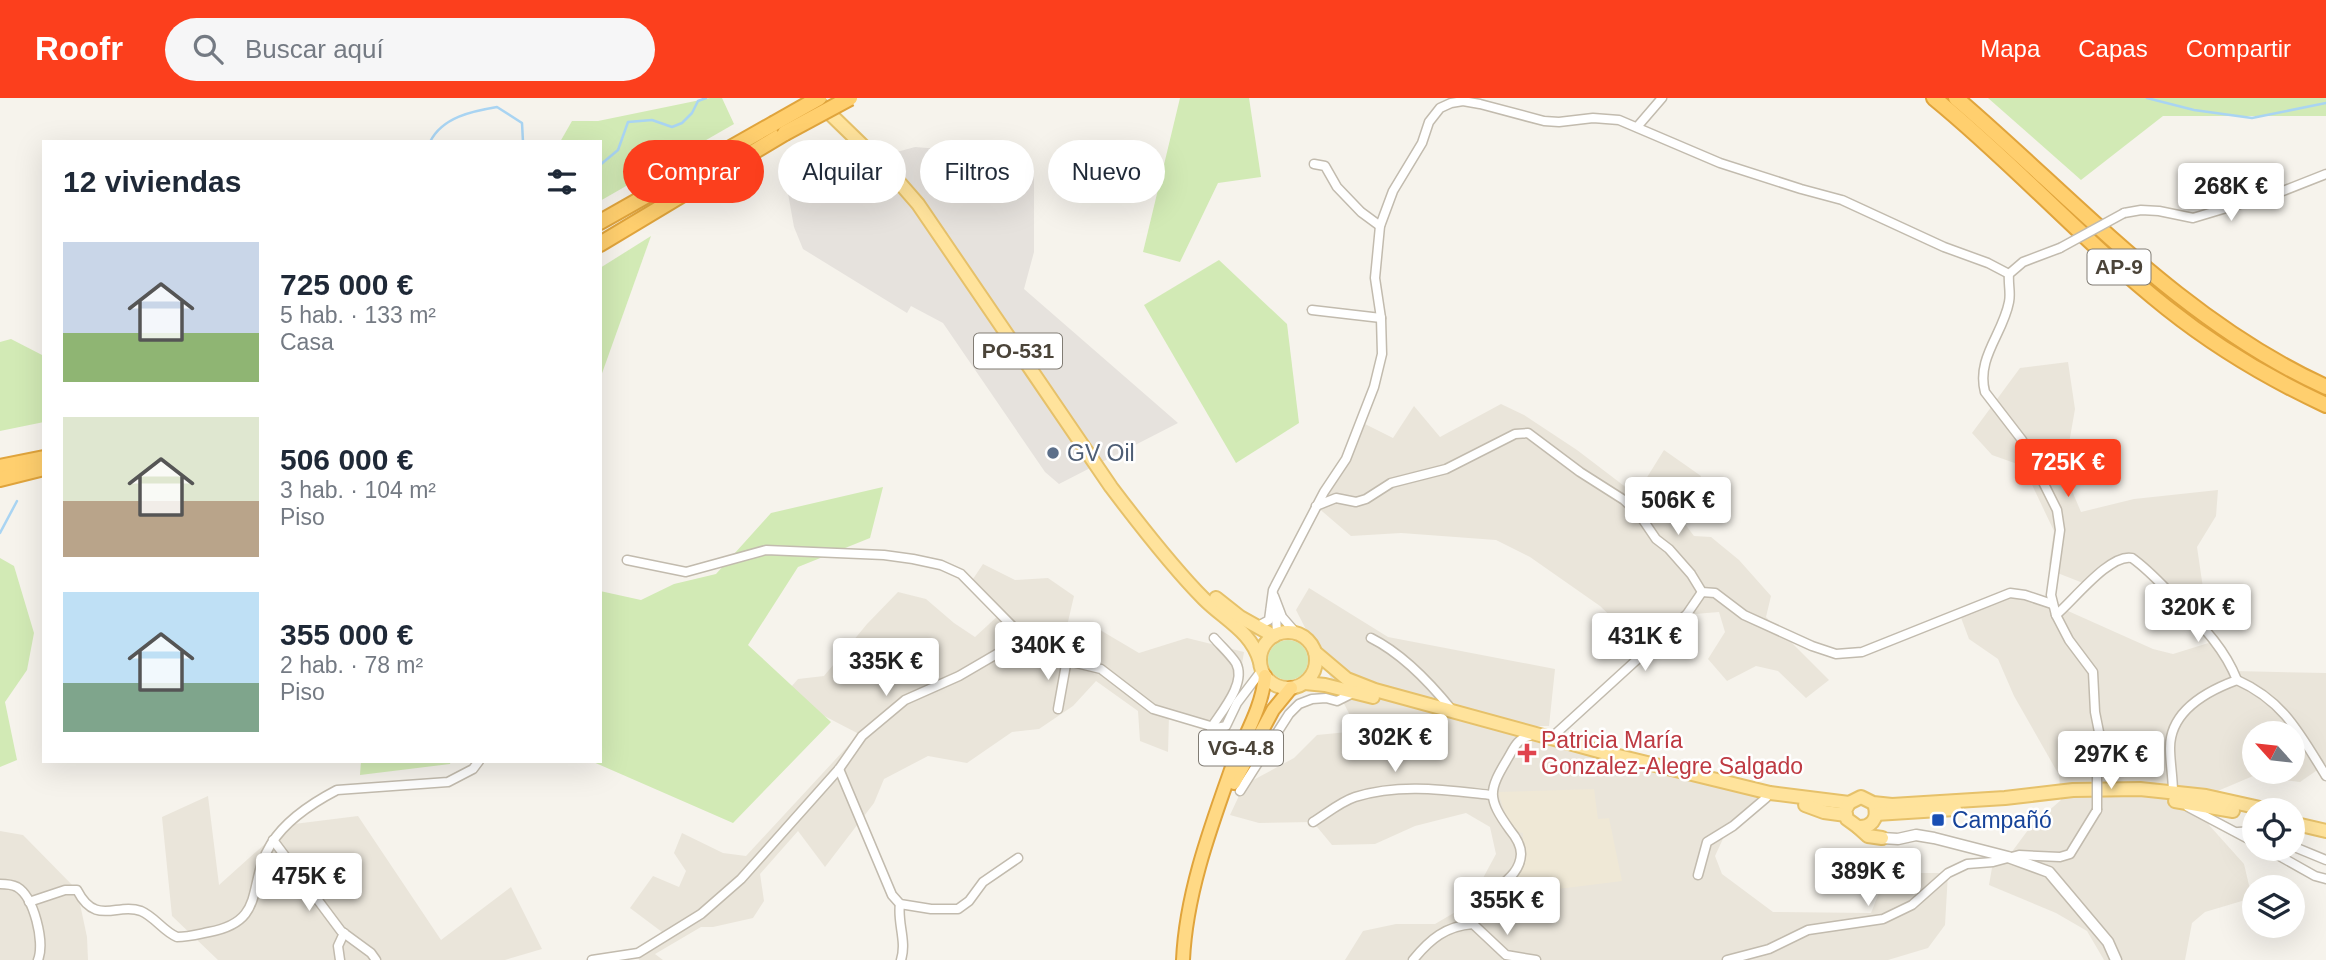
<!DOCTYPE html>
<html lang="es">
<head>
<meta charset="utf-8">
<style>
	body { margin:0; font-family:Arial,sans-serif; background:#f6f6f7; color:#1f2937; height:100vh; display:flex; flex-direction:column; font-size:26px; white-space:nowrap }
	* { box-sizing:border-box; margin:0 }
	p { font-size:23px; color:#747a83 }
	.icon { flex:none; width:38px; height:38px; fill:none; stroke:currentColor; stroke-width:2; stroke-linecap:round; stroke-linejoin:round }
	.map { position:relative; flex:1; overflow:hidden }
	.sheet { position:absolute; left:42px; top:42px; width:560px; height:623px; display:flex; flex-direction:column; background:#fff; border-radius:0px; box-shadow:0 7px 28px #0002 }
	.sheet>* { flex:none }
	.hud { position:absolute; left:623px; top:42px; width:665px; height:63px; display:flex; gap:14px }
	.needle { width:46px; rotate:297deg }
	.controls { position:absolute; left:2242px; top:623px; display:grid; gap:14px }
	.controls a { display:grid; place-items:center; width:63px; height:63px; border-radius:50%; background:#fff; box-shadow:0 7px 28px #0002; font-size:35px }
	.price { position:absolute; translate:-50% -60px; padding:0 16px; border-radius:7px; background:#fff; color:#222; font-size:23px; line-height:46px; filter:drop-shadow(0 2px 4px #0008) }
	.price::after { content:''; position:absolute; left:50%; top:42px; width:21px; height:16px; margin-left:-10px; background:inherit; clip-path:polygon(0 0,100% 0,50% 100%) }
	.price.on { background:#fc3f1d; color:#fff }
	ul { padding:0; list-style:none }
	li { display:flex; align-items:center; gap:21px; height:175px; padding:0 21px }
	li span { display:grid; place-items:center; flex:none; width:196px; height:140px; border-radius:0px; color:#555 }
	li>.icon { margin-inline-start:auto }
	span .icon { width:84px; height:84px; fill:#fffc; stroke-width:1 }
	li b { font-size:30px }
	h2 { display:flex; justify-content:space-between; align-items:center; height:84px; padding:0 21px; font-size:30px }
	.chip { padding:0 24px; border-radius:32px; background:#fff; box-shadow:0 7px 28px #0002; font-size:24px; line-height:63px }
	.chip.on { background:#fc3f1d; color:#fff }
	header { display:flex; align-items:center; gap:42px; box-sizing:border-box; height:98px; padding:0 35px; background:#fc3f1d; color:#fff }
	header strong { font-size:33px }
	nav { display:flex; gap:38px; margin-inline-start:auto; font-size:24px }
	.search { width:490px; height:63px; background:#f6f6f7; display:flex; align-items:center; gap:18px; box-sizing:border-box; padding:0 24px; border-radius:38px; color:#747a83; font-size:26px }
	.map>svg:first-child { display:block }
</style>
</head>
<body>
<header>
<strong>Roofr</strong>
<div class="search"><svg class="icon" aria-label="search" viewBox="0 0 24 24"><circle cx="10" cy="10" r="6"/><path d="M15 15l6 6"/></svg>Buscar aquí</div>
<nav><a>Mapa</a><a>Capas</a><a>Compartir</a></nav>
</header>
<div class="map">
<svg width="2326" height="862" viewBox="0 0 2326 862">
	<rect width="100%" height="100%" fill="#f6f3ec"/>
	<g fill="#eae5da" fill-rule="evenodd">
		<path d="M2068,264L2075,311L2064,374L2081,414L2134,401L2218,392L2216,418L2197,449L2203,490L2183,508L2126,457L2088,487L2055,474L2049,466L2054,433L2023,368L1992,357L1972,335L2020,270Z"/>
		<path d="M1501,306L1524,317L1577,352L1636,397L1664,352L1701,378L1682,422L1694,438L1711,439L1739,462L1771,498L1766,519L1829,582L1806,600L1778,573L1756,568L1727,583L1708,561L1725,534L1719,514L1695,516L1647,553L1600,508L1530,459L1496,442L1401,435L1351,438L1316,408L1361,324L1393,340L1414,308L1440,339Z"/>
		<path d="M983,466L1015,482L1048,480L1074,498L1067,528L1095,529L1139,555L1187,540L1244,554L1240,578L1211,630L1169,617L1168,654L1140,643L1138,613L1096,583L1073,608L1039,631L1012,634L967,665L928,658L884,681L874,705L825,769L798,733L760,776L764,803L753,820L713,829H701L655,856L663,862H639L638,855L662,834L630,810L653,778L679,789L686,773L674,755L682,735L723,755L746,758L859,636L784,597L798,581L824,578L867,526L898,494L926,501L954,525L975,539L1001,515L971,484Z"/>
		<path d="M1309,490L1388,539L1555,571L1549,628H1522L1519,640L1622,666L1770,695L1727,732L1715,758L1722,776L1773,814L1871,815L1885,779L1912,775H1948L1945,827L1928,850L1888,862H1541L1506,857L1502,862H1345L1363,833L1396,826H1435L1469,806L1496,756L1490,729L1466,715L1415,728L1375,746L1332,747L1313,724L1259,725L1230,717L1244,687L1294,660L1317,637L1358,633L1296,512Z"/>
		<path d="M2010,495L2039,500L2153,551L2173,556L2215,543L2234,573L2326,575V666L2300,684L2253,678L2206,698L2209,727L2244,766L2252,800L2205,814L2192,825L2185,862H2104L2087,833L2056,815L1989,787L1993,764L2008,759L2031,728L2061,702L2059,677L2014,598L1998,561L1969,541L1960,517ZM2254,635H2292V674H2254Z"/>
		<path d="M208,698L219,787L286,727L358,718L441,842L511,789L542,851L505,862H218L172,818L162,719Z"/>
		<path d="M0,733L23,737L77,792L87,839L88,862H0Z"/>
	</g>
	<path fill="#e6e2dd" d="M834,42L857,65L915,49L1005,56L1034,79V154L1024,191L1178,325L1059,386L1045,374L943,225L911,208L907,215L803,151L794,129L787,90L780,71Z"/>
	<path fill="#efe8d6" d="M1594,691L1598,721L1609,720L1622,783L1510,797L1522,765L1523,735L1518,734L1507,721L1498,694Z"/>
	<g fill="#d2eab5">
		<path d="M710,0H722L734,26L600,103V44H560L572,23H598Z"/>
		<path d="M1180,0H1249L1261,79L1218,85L1180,164L1143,154Z"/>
		<path d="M1988,0H2326V18H2163L2081,82Z"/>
		<path d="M651,138L600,281V170Z"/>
		<path d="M1219,162L1287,226L1299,325L1236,365L1144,207Z"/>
		<path d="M11,241L44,258V324L0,333V244Z"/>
		<path d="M883,389L870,440L798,469L748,547L831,624L733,725L591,663H600V493L641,502L674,486L716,476L771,415Z"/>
		<path d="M0,460L14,468L34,535L27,572L5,604L17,662L0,669Z"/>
		<circle cx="1288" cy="562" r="20"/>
		<path d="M361,663H451L450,666L360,677Z"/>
	</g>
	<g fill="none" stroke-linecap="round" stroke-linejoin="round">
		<g stroke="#a9d4f2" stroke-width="2.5">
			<path d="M2147,0L2194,12L2252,20L2326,5"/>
			<path d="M430,44C442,19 473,13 497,9L522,25L523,44"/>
			<path d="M600,67L618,52L628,24L652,22L672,29L682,25L692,15L698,3L706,0"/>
			<path d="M0,435L17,403"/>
		</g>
		<g stroke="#c2bbae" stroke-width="11">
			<g id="minor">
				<path d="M1637,29L1662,0"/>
				<path d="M1314,66L1325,68L1337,89L1361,114L1380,128"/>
				<path d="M2124,115L2141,112L2159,113L2193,120L2283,93L2326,76"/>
				<path d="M2060,150L2023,164L2009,176C2008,186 2011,195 2009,204C2003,236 1976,260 1985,294L2022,342L2057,412L2060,432L2051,497L2056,517L2069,542L2093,574L2095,614L2101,644V657L2097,674"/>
				<path d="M1312,212L1381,220"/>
				<path d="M1316,408L1336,400L1356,404L1366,401L1391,385L1446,371L1515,336L1528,335L1580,374L1624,402L1639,416L1656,441L1669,451L1691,476L1702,494L1715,495L1744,517L1812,548L1836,556L1862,554L2010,495L2025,497L2052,506"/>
				<path d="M627,462L686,474L766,452L884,457L913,461L941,467L961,476L1021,537"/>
				<path d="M1274,498L1282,519L1296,535"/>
				<path d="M1271,511L1276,517L1277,536"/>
				<path d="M2056,517C2073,503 2110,455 2132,460C2149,472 2162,487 2177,502C2201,527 2224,549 2237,582C2207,593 2170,613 2170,650C2170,664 2173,679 2173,695"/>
				<path d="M1256,529L1269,522L1273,492L1324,394L1346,361L1374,289L1382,256L1381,220L1375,180L1380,128L1393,93L1422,45L1429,24L1440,10L1451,5L1463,3L1480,6L1544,23L1559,24L1593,20L1619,22L1720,65L1801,91L1842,102L1944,149L1988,165L2009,176"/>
				<path d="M1371,540C1401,555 1431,586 1452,612"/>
				<path d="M2237,582C2284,603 2300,636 2326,678"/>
				<path d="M1058,611L1067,561"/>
				<path d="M1211,630C1221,614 1247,585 1236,565C1230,556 1221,548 1214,540"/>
				<path d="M1551,640L1687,516L1702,494"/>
				<path d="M839,671L892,797L900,806L931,811H958L969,803L983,784L1018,760"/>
				<path d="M1240,693L1289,616L1299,606L1312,601L1326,600L1337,603L1353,595"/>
				<path d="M2188,709L2254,744"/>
				<path d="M1313,724C1326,716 1340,704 1355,699C1400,685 1445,692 1491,697"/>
				<path d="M2238,734L2254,733"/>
				<path d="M273,742L341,833L371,855L376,862"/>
				<path d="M2292,748L2326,762"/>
				<path d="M2267,751L2315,778L2326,781"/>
				<path d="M1698,777L1707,744L1733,728L1766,700"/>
				<path d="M0,786C6,786 11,786 17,789C34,799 45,844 38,862"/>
				<path d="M29,804L65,792H77C96,829 117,804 141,813C155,819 163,833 177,839C188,839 199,836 209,834C268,823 246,786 271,746C286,722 312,705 337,692L448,684L473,671L479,663"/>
				<path d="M900,806C897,824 907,843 901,862"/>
				<path d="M1473,826C1477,818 1480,809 1486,802C1497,787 1520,779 1521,756C1521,748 1515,738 1510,732C1487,700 1488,693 1508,660C1514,650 1517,641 1529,638"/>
				<path d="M340,862L338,848L344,835"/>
				<path d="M592,862L638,855L701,816L741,781L839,671L862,638L905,602L959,578L1007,550L1021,537H1029L1047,545L1072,564L1101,571L1153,611L1217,630L1226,628L1237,605L1262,572"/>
				<path d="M1413,862C1430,841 1446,828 1473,826L1506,857L1536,862"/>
				<path d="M1727,862L1769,851L1808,832L1883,821L1912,807L1948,775L1967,766L1993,764L2019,757L2060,759L2070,756L2097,712"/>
			</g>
		</g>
		<g stroke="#c2bbae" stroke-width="13">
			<path id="tertiary" d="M1882,740L1898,741L1916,737L1934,740L2008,759L2049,774L2108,844L2116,862"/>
		</g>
		<g stroke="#e6c16a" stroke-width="16">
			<g id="primary">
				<path d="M821,7L891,75L918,106L1111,389C1139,426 1172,469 1204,501C1225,522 1252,534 1260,564"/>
				<path d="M1216,500L1240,519L1274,538"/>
				<circle cx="1288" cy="562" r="28"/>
				<path d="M1315,554L1347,581L1375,592L1602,654L1770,695L1849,705L1861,699L1873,705L1892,707L2005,700L2073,692L2140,691L2206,698L2269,712"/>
				<path d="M1305,585L1325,587L1373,599"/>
				<path d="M2175,703L2233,713"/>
				<path d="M1849,705L1845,713L1847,721L1858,729C1871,730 1878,721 1875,709"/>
				<path d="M1805,707L1824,714L1846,717"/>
				<path d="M1876,716L1955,711"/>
				<path d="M2292,725L2326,733"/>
				<path d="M1858,729L1868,738L1882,740"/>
			</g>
		</g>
		<g stroke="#e0a43c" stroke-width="16">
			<g id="trunk">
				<path d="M1234,685L1273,612L1291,590"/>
				<path d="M1183,862C1186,796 1210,731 1232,669C1244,638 1262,611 1265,578"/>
			</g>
		</g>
		<g stroke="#e0a43c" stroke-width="18">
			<g id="motorway">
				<path d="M1934,0C2015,66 2085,145 2167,210C2216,249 2270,281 2326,307"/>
				<path d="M1956,0C2075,102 2181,223 2326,289"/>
				<path d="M600,124L773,26"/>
				<path d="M600,146L785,35"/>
				<path d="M0,369L44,360"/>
				<path d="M0,381L44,370"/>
			</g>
		</g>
		<use href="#minor" stroke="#fff" stroke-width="8"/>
		<use href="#tertiary" stroke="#fff" stroke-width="10"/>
		<use href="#primary" stroke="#ffe39c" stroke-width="12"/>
		<use href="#trunk" stroke="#ffd985" stroke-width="12"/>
		<use href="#motorway" stroke="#ffcf6e" stroke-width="14"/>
		<g stroke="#c2bbae" stroke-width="11" stroke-linecap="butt">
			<g id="minor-bridge">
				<path d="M2060,150L2124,115"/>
				<path d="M2097,712V674"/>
			</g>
		</g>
		<g stroke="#e0a43c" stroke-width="18" stroke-linecap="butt">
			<g id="motorway-bridge">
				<path d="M773,26L819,0"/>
				<path d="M785,35L850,0"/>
			</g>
		</g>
		<use href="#minor-bridge" stroke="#fff" stroke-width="8"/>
		<use href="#motorway-bridge" stroke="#ffcf6e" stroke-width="14"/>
	</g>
	<circle fill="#5c6f8a" stroke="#fff" stroke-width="2.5" cx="1053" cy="355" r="7"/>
	<path fill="#e0444e" stroke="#fff" stroke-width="2.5" d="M1523.5 644.5h7v7h7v7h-7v7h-7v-7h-7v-7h7z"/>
	<rect fill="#1a4fb4" stroke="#fff" stroke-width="2.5" x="1931" y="715" width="14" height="14" rx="3.5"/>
	<g text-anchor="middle" stroke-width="5" stroke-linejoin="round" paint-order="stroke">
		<g fill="#fff" stroke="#817c74" stroke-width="2">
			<rect x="2087.5" y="151.5" width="63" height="35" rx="5"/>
			<rect x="974" y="235.5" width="88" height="35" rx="5"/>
			<rect x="1199" y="632.5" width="84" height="35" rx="5"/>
		</g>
		<g font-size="21" font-weight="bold" fill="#4b4439">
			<text x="2119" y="176">AP-9</text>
			<text x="1018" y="260">PO-531</text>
			<text x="1241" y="657">VG-4.8</text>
		</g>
		<g font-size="23" fill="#4e5e75" stroke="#fff" text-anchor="start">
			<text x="1067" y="363">GV Oil</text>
		</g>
		<g font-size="23" fill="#be3a42" stroke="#fff" text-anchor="start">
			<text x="1541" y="650">Patricia María<tspan x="1541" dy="26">Gonzalez-Alegre Salgado</tspan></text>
		</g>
		<g font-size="23" fill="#164399" stroke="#fff" text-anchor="start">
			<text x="1952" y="730">Campañó</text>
		</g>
	</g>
</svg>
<div class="controls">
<a><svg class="needle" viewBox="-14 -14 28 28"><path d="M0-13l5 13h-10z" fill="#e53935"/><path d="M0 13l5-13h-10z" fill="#747a83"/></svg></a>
<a><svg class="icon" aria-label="locate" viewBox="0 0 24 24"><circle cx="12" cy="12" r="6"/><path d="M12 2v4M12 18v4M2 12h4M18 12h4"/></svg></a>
<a><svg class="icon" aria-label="layers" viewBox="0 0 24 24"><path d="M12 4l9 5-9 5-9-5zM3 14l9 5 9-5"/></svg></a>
</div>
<b class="price" style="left:2231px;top:125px">268K €</b>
<b class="price on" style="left:2068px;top:401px">725K €</b>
<b class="price" style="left:1678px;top:439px">506K €</b>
<b class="price" style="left:2198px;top:546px">320K €</b>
<b class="price" style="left:1645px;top:575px">431K €</b>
<b class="price" style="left:1048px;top:584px">340K €</b>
<b class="price" style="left:886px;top:600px">335K €</b>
<b class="price" style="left:1395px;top:676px">302K €</b>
<b class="price" style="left:2111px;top:693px">297K €</b>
<b class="price" style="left:1868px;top:810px">389K €</b>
<b class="price" style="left:309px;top:815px">475K €</b>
<b class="price" style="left:1507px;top:839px">355K €</b>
<div class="hud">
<a class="chip on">Comprar</a>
<a class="chip">Alquilar</a>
<a class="chip">Filtros</a>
<a class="chip">Nuevo</a>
</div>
<section class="sheet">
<h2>12 viviendas<svg class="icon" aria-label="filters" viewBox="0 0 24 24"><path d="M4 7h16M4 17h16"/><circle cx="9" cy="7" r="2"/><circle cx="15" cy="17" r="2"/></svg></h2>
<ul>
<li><span style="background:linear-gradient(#c9d6e8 65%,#8fb573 0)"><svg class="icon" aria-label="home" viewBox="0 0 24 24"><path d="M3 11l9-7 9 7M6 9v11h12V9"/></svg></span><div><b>725 000 €</b><p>5 hab. · 133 m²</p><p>Casa</p></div></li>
<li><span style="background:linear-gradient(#dfe7d0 60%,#b9a48a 0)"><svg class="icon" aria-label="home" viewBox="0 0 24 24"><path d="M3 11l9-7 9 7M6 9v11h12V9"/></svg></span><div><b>506 000 €</b><p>3 hab. · 104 m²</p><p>Piso</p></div></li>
<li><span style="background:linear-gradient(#bfe0f5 65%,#7fa58c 0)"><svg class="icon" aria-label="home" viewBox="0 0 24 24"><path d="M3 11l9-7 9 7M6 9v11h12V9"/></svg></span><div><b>355 000 €</b><p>2 hab. · 78 m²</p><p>Piso</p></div></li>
</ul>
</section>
</div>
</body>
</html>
